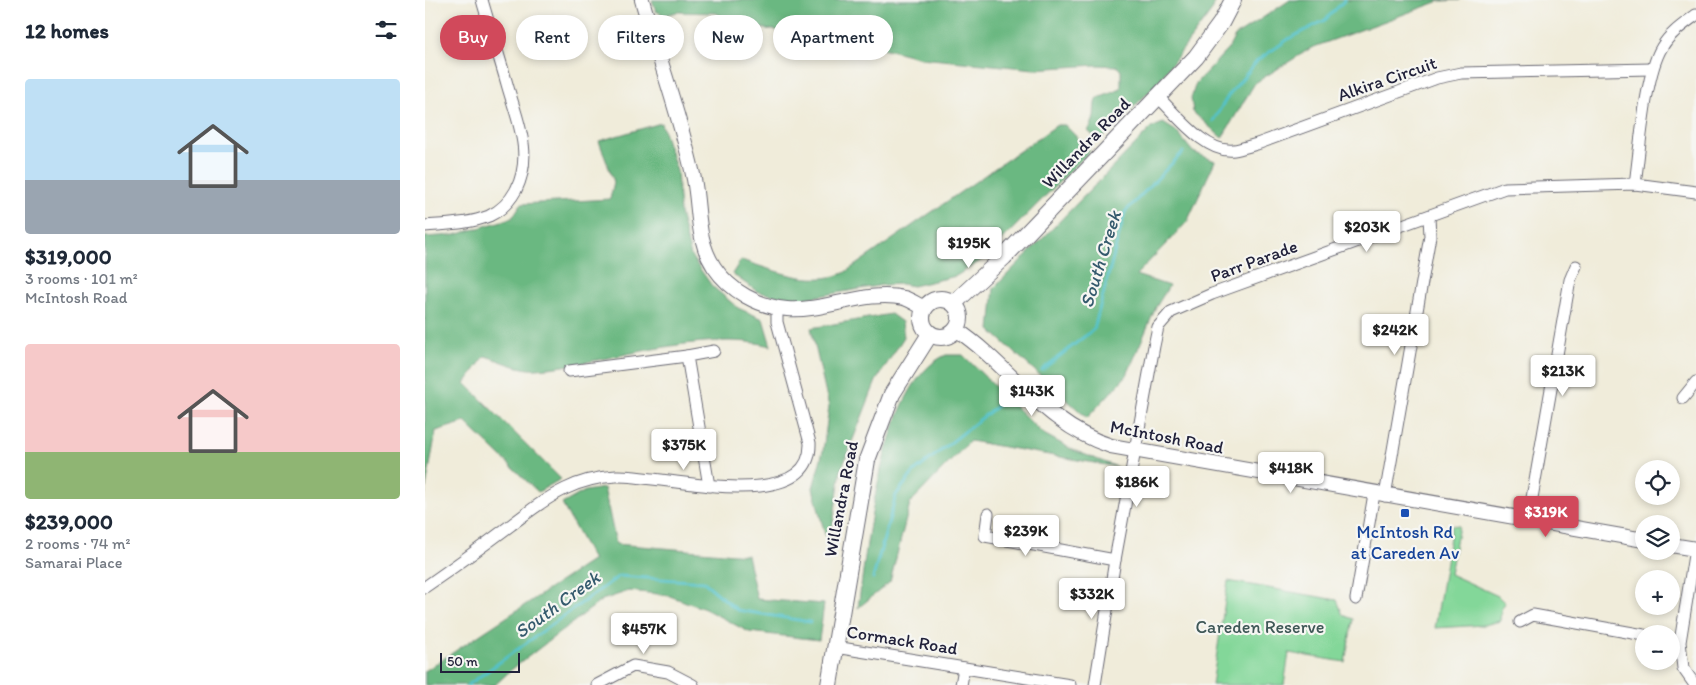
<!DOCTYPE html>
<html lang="en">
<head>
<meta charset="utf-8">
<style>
	body { margin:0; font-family:Itim,sans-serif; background:#f6f6f7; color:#1f2937; height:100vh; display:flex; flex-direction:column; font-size:19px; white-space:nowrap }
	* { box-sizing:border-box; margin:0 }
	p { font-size:16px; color:#747a83 }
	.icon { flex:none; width:28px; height:28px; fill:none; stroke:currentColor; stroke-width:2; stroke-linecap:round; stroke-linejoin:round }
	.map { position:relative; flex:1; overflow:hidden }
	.drawer { display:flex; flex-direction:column; background:#fff; width:425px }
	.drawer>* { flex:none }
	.top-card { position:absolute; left:15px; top:15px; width:475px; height:45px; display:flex; gap:10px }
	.buttons { position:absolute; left:1210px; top:460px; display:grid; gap:10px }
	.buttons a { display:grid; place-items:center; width:45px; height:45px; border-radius:50%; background:#fff; box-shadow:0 2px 8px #0003; font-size:25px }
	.scale { position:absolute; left:15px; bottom:12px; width:80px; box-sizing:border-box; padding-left:5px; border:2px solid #22223b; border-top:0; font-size:14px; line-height:18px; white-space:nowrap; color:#22223b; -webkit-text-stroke:4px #f6f6f2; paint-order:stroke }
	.price { position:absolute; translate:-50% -42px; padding:0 11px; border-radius:5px; background:#fff; color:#222; font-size:16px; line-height:32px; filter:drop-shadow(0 1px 2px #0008) }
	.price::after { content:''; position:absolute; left:50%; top:30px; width:15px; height:11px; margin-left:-8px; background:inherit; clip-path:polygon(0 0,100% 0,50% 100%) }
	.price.selected { background:#d1495b; color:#fff }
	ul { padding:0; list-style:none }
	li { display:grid; align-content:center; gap:10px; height:265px; padding:0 25px }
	li span { display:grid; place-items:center; height:155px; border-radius:5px; color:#555 }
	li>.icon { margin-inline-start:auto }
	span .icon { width:90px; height:90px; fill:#fffc; stroke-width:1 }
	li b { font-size:21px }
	h2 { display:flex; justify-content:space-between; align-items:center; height:60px; padding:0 25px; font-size:21px }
	.tag { padding:0 18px; border-radius:22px; background:#fff; box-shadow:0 2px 8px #0003; font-size:18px; line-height:45px }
	.tag.selected { background:#d1495b; color:#fff }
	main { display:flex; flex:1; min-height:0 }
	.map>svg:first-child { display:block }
</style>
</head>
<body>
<main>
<section class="drawer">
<h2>12 homes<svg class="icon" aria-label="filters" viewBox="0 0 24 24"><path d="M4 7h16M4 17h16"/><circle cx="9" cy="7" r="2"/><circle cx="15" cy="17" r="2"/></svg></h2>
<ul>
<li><span style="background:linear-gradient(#bfe0f5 65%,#9aa5b1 0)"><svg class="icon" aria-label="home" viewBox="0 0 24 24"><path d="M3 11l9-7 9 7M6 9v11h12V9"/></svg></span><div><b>$319,000</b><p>3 rooms · 101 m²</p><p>McIntosh Road</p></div></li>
<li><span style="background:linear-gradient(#f6c9c9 70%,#8fb573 0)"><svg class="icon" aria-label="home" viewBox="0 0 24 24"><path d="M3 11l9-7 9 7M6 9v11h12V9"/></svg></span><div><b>$239,000</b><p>2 rooms · 74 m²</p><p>Samarai Place</p></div></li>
</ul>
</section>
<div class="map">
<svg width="1271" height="685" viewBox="0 0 1271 685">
	<rect width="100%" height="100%" fill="#f6f6f2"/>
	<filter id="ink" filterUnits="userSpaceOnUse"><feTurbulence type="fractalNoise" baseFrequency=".02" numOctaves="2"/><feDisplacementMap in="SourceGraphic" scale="10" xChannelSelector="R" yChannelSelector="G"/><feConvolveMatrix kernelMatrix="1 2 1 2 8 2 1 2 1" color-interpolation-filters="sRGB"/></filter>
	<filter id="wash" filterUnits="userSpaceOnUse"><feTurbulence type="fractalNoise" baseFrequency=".0096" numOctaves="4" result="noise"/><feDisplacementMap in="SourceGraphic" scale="20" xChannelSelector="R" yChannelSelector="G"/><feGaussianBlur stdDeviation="1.12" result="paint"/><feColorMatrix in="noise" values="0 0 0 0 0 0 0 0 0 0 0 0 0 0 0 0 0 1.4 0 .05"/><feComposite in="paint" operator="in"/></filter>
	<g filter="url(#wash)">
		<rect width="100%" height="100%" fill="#f0ecda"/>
		<g fill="#83d799" stroke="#527c6a">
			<path d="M1027,525L1034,526L1025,574L1073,596L1080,603L1076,610L1075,621L1059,625L1010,628Z"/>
			<path d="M803,581L912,600L918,615L928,619L920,662L864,653L859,685H787Z"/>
		</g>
		<g fill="#6ab881" stroke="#466d5e">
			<path d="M227,0H789L788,9L731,85L674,141L663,131C673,114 667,114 671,99L696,89V71L692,66L672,65L609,69L496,58L438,43L313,25L291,13L252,12L239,15L231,11Z"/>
			<path d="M865,0H1035L1015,1L886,48L830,83L797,138L768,112L766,98L771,83L803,49L810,36Z"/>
			<path d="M236,123L252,171L255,213L266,256L287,286L313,308L338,319L346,346C275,328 183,364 112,369C96,371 75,360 60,356L40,383L136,479L113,492L40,422L11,431L0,494V237L30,235L87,218L96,204L185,199L189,182L174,141Z"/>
			<path d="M738,123L751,131L768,152L790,161L762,222L711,275L744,286L731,307L702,375L662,418L565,330L569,288L726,128Z"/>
			<path d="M632,125H640L665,151L557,260L531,276L488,286L476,284L458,285L371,300L333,292L307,274L316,260C349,270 385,287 419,273Z"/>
			<path d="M466,314L477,322L479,337L451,381L416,470L404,550L388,488L398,451L404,407L386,328Z"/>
			<path d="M521,355H538L617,433L648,450L692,467L545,441L485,503L465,582L433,608C442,546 457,382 521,355Z"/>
			<path d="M179,488L191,544L322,555L332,599L399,604L394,640L324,632L280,609L242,595L204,591L177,600L86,670L70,685H0V671L168,560L137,504L160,491Z"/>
		</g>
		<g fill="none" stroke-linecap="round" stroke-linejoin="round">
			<g stroke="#54c2c9" stroke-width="3">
				<path d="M788,121L803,96L833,60L865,38L900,20L920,0"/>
				<path d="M617,370L669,329L700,212L758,152"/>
				<path d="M448,578L471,495L489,472L577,402"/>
				<path d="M43,685L194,576L279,582L312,610L385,622"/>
			</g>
		</g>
	</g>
	<g filter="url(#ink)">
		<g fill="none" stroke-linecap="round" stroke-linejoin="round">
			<g stroke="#6a6973" stroke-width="13">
				<g id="minor">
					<path d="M733,97C751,114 781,154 809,150C816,149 824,146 832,144L1012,78L1036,73L1227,69"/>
					<path d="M1210,184C1215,149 1220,74 1237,47C1245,33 1259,24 1271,15"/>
					<path d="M0,226C21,224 44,224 64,216C75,211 85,201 91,190C109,154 92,120 82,84C74,56 65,28 57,0"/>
					<path d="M144,371L262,356"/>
					<path d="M1258,398L1271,382"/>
					<path d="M284,486L262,356L289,351"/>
					<path d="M960,496L1005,236L1004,217"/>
					<path d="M563,514L560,536L690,560"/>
					<path d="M1103,521L1145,280L1151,266"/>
					<path d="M0,587C29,567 58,546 86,525C103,512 121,498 140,489C156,481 173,477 191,476C234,474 387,518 385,443L352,322V308"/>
					<path d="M931,599L949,494"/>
					<path d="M1095,622L1108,615L1219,635"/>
					<path d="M410,647L645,685"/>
					<path d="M172,685L208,666L243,672L268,685"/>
					<path d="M536,685L539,668"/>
					<path d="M670,685L690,560L729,346L733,327L746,312L787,294L1080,188L1210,184L1271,192"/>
					<path d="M1270,685L1258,668L1255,642L1270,549"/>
				</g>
			</g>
			<g stroke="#6a6973" stroke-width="16">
				<g id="tertiary">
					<path d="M217,0C234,59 256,119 269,179C275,210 271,239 289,267C305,291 334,307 362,309C400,312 441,289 479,298C486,300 493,305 499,308"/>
					<path d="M532,330C587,367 619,425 686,446L1219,540"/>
					<path d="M1246,545L1271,549"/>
				</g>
			</g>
			<g stroke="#6a6973" stroke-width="18">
				<g id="secondary">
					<circle cx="516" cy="318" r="19"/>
					<path d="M529,303L579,257L771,57L796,23L808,0"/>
					<path d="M404,685L442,460L467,394L505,334"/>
				</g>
			</g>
			<use href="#minor" stroke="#fff" stroke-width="11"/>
			<use href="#tertiary" stroke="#fff" stroke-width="14"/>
			<use href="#secondary" stroke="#fff" stroke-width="16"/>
		</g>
	</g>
	<rect fill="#1a4fb4" stroke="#f6f6f2" stroke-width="2" x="975" y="508" width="10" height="10" rx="2.5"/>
	<g text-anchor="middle" stroke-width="4.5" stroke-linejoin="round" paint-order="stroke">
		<g font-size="18" fill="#22223b" stroke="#f6f6f2">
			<text transform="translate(962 79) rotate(-19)" y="6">Alkira Circuit</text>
			<text transform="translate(661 143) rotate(-46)" y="6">Willandra Road</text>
			<text transform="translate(829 261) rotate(-20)" y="6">Parr Parade</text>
			<text transform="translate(742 437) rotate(11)" y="6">McIntosh Road</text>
			<text transform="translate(416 499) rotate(-79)" y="6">Willandra Road</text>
			<text transform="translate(477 640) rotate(9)" y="6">Cormack Road</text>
		</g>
		<g font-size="18" fill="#164399" stroke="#f6f6f2">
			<text x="980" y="538">McIntosh Rd<tspan x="980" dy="21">at Careden Av</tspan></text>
		</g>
		<g font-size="18" fill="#3f5857" stroke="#f6f6f2">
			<text x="835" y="633">Careden Reserve</text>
		</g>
		<g font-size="19" font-style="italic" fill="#345a6d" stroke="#f6f6f2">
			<text transform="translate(675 259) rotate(-73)" y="7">South Creek</text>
			<text transform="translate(132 604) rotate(-36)" y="7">South Creek</text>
		</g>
	</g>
</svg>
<div class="buttons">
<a><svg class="icon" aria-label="locate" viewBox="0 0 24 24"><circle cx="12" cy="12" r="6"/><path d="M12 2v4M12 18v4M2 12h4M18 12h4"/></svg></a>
<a><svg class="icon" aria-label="layers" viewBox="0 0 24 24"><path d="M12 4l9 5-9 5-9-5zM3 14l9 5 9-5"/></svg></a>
<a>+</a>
<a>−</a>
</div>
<div class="scale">50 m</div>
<b class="price" style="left:942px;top:253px">$203K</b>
<b class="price" style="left:544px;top:269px">$195K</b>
<b class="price" style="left:970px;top:356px">$242K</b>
<b class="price" style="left:1138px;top:397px">$213K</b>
<b class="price" style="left:607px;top:417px">$143K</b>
<b class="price" style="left:259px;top:471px">$375K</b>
<b class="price" style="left:866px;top:494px">$418K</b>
<b class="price" style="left:712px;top:508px">$186K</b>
<b class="price selected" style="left:1121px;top:538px">$319K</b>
<b class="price" style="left:601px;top:557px">$239K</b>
<b class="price" style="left:667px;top:620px">$332K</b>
<b class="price" style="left:219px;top:655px">$457K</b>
<div class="top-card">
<a class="tag selected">Buy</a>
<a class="tag">Rent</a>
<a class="tag">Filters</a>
<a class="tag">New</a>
<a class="tag">Apartment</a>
</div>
</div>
</main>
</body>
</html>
